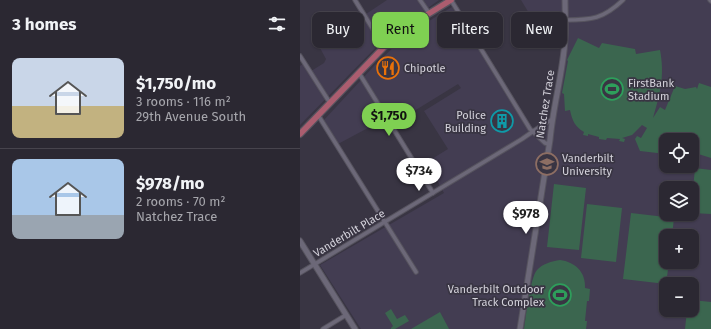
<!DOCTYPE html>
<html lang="en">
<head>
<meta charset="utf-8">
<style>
	body { margin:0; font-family:"Fira Sans",sans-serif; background:#33303a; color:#f1f3f6; height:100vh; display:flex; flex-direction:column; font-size:15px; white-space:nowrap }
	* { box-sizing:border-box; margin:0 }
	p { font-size:13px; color:#a6a6ac }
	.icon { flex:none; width:22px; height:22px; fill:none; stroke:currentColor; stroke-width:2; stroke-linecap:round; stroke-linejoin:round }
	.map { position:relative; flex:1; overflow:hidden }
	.drawer { display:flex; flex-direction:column; background:#2b2832; width:300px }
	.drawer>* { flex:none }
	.top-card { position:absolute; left:12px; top:12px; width:339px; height:36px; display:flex; gap:8px }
	.tools { position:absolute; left:359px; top:133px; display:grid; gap:8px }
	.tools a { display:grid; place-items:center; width:40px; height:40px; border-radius:8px; background:#2b2832; box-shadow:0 1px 3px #0004,0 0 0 1px #47444d; font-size:20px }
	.price { position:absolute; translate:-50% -34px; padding:0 9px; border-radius:14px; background:#fff; color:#222; font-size:13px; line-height:26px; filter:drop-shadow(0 1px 2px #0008) }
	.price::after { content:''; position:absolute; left:50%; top:24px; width:12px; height:9px; margin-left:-6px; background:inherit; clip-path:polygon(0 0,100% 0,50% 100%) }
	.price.on { background:#7fd052; color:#111 }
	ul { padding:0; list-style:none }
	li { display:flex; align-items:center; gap:12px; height:100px; padding:0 12px }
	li+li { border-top:1px solid #47444d }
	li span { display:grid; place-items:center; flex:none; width:112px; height:80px; border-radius:8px; color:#555 }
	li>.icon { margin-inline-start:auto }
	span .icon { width:48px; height:48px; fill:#fffc; stroke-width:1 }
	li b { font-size:17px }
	h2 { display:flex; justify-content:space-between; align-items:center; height:48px; padding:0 12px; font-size:17px }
	.pill { padding:0 14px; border-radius:8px; background:#2b2832; box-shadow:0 1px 3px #0004,0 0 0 1px #47444d; font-size:14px; line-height:36px }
	.pill.on { background:#7fd052; color:#111 }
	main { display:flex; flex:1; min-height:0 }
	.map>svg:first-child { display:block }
</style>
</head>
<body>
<main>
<section class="drawer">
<h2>3 homes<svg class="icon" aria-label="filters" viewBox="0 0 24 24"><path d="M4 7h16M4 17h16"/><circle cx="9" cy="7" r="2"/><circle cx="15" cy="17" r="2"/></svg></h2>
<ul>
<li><span style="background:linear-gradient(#c9d6e8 60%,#c2b280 0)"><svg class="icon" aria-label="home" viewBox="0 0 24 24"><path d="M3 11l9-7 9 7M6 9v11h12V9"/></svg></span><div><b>$1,750/mo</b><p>3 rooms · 116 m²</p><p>29th Avenue South</p></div></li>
<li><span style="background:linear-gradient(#a9c7e8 70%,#9aa5b1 0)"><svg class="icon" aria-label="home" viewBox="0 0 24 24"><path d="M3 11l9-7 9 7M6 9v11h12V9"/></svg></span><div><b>$978/mo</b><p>2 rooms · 70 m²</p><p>Natchez Trace</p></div></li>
</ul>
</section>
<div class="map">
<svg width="411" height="329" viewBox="0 0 411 329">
	<rect width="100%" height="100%" fill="#393543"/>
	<g fill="#433d52" fill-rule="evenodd">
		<path d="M87,0H139L84,39L0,125V66L3,64L8,73L24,63L26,59L14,37L57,11L66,14Z"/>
		<path d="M221,0H262L263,39L249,46Z"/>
		<path d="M266,0H411V329H61L20,265L144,193L127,162L148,149L124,111L161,88L158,84L93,124L89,118L81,121L38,144L24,120L75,65L98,43L116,29L152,7L167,32L137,50L170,31L232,132L251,120L264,51ZM366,140H392V166H366ZM366,188H392V214H366ZM366,236H392V262H366ZM366,284H392V310H366Z"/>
	</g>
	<g fill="#3b664f">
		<path d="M278,38L299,48L302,43L335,49L336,54L360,50C365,76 360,94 353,118L360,107L365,110L375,86L385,89L396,87L397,89L399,83L411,87V158L392,152V140H366V154L340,151L335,139L337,136L341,138L347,128L342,125L332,135L322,138L325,139L324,142L319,141L320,139L307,138L306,140L299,139V137L288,134V136L283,135L284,132C275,127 272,120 270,110L265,111L264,94L262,93L268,61L267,60Z"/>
		<path d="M395,168L411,170V214L392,213V189H393Z"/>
		<path d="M254,184L286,188L279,250L247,247Z"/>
		<path d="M287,204L322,208L316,262L281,258Z"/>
		<path d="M331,213L374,218L372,236H366V262H369L366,284L323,279Z"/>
		<path d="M260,260C275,262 286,272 285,288L290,289L289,301H287L285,321H287L286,329H224C226,317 230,278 237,270C242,264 252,261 260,260Z"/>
		<path d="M392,300L411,302V329H385L387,310H392Z"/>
		<path d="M91,309L97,319L105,315L109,321L95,329H91V328L93,326L85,313Z"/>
		<path d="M140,312L149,329H111Z"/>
	</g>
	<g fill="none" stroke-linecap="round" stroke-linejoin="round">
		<g stroke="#56535e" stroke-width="5.5">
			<g id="street">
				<path d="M55,0L84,47"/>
				<path d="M120,0L129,13"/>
				<path d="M151,0L230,129L245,143L249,144"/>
				<path d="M410,0L411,1"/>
				<path d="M265,20C292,20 303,19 323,0"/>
				<path d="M0,56L30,103"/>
				<path d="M59,73L133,193"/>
				<path d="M18,115L116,272"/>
				<path d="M0,273L222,139L235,130L251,120"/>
				<path d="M23,329L46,315"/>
			</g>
		</g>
		<g stroke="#56535e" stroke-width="7">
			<g id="secondary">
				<path d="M0,241L55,329"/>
				<path d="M220,329L250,140C253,106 263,73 265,40C266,27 265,13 265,0"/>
			</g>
		</g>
		<g stroke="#56535e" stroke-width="8">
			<path id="primary" d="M0,134L84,47L112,24L151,0"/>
		</g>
		<use href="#street" stroke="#6c6878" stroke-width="3.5"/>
		<use href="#secondary" stroke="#6c6878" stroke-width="5"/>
		<use href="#primary" stroke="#ab5d6f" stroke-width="5.5"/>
	</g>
	<defs>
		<g id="restaurant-ring" transform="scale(1.15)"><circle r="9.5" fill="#393543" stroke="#e8710a" stroke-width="1.5"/><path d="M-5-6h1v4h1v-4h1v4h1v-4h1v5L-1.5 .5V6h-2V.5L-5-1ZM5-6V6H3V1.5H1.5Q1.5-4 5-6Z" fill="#e8710a"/></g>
		<g id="stadium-ring" transform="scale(1.15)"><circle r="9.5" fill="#393543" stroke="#2e9e5b" stroke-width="1.5"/><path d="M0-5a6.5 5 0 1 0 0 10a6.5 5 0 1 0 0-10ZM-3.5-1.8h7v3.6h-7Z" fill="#2e9e5b"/></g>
		<g id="building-ring" transform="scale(1.15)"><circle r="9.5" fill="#393543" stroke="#0f9aa8" stroke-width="1.5"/><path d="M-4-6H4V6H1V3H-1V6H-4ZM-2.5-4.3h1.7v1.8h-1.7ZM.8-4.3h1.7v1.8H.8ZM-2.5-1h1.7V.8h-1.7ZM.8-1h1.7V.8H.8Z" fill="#0f9aa8"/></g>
		<g id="university-ring" transform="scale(1.15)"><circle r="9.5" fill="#393543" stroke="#8d6e63" stroke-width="1.5"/><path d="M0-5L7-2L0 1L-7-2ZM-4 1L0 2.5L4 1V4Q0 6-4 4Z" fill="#8d6e63"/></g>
	</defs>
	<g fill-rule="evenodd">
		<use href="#restaurant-ring" x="88" y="68"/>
		<use href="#stadium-ring" x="312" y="89"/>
		<use href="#building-ring" x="202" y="121"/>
		<use href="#university-ring" x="247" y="164"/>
		<use href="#stadium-ring" x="260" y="295"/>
	</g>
	<g text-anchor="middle" stroke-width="3.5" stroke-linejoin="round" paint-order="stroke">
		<g font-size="11" fill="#d4d2db" stroke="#393543" text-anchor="start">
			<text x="104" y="72">Chipotle</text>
			<text x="328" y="87">FirstBank<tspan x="328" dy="13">Stadium</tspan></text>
			<text x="186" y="119" text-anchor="end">Police<tspan x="186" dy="13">Building</tspan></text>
			<text x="262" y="162">Vanderbilt<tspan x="262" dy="13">University</tspan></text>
			<text x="244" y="293" text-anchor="end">Vanderbilt Outdoor<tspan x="244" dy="13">Track Complex</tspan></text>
		</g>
		<g font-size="11" fill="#d4d2db" stroke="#393543">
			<text transform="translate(245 104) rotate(-81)" y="4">Natchez Trace</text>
			<text transform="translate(49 233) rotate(-31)" y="4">Vanderbilt Place</text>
		</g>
	</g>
</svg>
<div class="tools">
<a><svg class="icon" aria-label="locate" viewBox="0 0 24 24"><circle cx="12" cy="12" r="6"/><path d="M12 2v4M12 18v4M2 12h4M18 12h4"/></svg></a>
<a><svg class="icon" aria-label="layers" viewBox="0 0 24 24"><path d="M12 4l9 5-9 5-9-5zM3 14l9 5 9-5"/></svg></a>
<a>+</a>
<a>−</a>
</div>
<b class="price on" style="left:89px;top:137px">$1,750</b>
<b class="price" style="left:119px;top:192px">$734</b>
<b class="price" style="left:226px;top:235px">$978</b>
<div class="top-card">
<a class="pill">Buy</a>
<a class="pill on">Rent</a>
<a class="pill">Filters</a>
<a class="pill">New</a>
</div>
</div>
</main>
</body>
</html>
